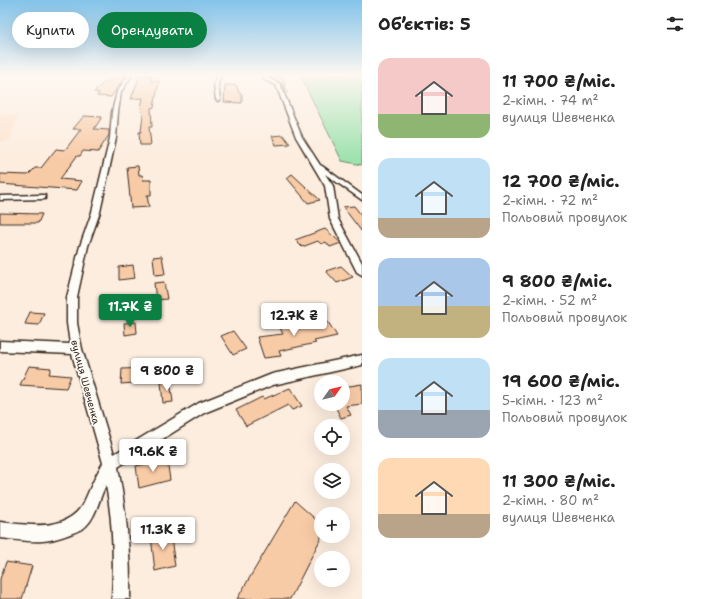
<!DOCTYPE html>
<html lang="uk">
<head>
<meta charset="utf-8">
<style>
	body { margin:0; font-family:"Shantell Sans",sans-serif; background:#f2f2f2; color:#222; height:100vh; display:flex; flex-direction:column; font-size:15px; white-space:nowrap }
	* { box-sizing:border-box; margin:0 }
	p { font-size:13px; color:#767676 }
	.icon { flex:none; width:22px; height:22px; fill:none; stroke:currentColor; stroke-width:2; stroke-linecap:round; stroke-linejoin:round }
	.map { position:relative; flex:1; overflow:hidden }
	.side { display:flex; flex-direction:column; background:#fff; width:340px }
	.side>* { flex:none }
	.top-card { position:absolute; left:12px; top:12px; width:290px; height:36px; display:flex; gap:8px }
	.needle { width:26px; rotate:56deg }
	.controls { position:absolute; left:314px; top:375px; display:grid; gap:8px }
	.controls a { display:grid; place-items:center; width:36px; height:36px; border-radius:50%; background:#fff; box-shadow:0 4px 16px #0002; font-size:20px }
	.price { position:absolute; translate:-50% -34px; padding:0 9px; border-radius:4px; background:#fff; color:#222; font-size:13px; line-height:26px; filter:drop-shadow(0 1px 2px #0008) }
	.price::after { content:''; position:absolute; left:50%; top:24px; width:12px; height:9px; margin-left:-6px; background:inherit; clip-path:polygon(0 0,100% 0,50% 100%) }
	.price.current { background:#0b8043; color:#fff }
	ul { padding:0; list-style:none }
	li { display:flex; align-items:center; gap:12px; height:100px; padding:0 16px }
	li span { display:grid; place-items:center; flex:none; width:112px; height:80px; border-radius:12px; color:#555 }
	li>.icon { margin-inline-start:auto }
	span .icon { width:48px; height:48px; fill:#fffc; stroke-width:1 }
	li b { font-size:17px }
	h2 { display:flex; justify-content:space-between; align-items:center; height:48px; padding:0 16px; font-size:17px }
	.tag { padding:0 14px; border-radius:18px; background:#fff; box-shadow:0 4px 16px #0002; font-size:14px; line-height:36px }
	.tag.current { background:#0b8043; color:#fff }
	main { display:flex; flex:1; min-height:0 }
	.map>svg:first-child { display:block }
</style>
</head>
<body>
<main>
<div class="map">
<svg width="362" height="599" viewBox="0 0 362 599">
	<rect width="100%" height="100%" fill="#fceddf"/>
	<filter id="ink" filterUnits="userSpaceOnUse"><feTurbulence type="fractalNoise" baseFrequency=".025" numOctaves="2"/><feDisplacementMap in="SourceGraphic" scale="8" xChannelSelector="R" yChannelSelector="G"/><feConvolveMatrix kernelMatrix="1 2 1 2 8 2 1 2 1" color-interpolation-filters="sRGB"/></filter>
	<g filter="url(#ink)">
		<path fill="#fbe3ce" d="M0,115H18L9,141L0,142Z"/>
		<path fill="#9ee2ae" stroke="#6c8666" d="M303,75H362V165L342,161L301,77Z"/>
		<g fill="#f8cba7" stroke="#3b2a1e">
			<path d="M115,75H126L111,97L97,96L99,93L94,92L105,81H111Z"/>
			<path d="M140,75H151V81H159L154,107L151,108L152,127H149L151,145H140L139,132H141L143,115L141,108L143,98L131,99Z"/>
			<path d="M270,75H282L287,93L281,83L270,77Z"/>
			<path d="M225,85H236L239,93L242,94V103L224,102Z"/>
			<path d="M84,116L102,117L94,129L109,130V135L98,152L83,151L80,156H77L60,179L82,181L77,190L0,184V174L28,175L35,168H41L56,149L65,150L81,129H73Z"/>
			<path d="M283,135L290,144L276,145L272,136Z"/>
			<path d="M138,166L139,175H142L143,180H151V195H147L149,207L131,208L127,167Z"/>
			<path d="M292,174L320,200L308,203L287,178Z"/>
			<path d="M354,206L362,216V232L343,207Z"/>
			<path d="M0,213L42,214L38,223H0Z"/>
			<path d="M325,229L341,243L330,247L326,242L321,244L318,241L302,247L295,240Z"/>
			<path d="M162,256L165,274L155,275L153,257Z"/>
			<path d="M133,265L135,278L119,280V267Z"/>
			<path d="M341,266L353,277L337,283L326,271Z"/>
			<path d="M164,282L167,299L156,300L154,283Z"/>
			<path d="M30,312L44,313L39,325L25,324Z"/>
			<path d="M301,319L306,327L328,322L337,336L314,341L316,343L279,351L281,356L264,358L257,337L283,334L278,324Z"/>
			<path d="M136,322L137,333L125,335L124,323Z"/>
			<path d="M233,331L246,349L233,355L221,336Z"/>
			<path d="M29,366L51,368L49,374L71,376L66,388L20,385Z"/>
			<path d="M146,368V382L121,384L122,369Z"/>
			<path d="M170,381L173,402L163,403L161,382Z"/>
			<path d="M362,384V404L346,406L351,415L341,418L334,404H343V387Z"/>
			<path d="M290,388L302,406L292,410L288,405L246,426L236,410L262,397L264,399Z"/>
			<path d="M167,459L170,480L139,488L136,466Z"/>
			<path d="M295,501L321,524V538L290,599H237Z"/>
			<path d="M170,531L175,566L155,571L151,536Z"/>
			<path d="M6,562L32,566L22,599H0V579Z"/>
		</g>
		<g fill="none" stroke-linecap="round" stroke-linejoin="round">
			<g stroke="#3b2a1e" stroke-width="3">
				<g id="street">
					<path d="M128,75H132L121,92L118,112L116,138L100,212L88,246L77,297V323L82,349L114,454L199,403L272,374L362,355V365L273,385L204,413L118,467C126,511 131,555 130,599H112C114,561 113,522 106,485C99,498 97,515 86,526C82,530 75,532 70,534C42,545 29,541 0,538V522C28,525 68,533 84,502C90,489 95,476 103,463L72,354L0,351V341L70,344L67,323V297L80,246L92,212L110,138L112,112L117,92Z"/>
					<path d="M217,75H221L218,84L220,100L218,101L216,100L214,84Z"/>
					<path d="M264,75H268V78L280,84L302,137L320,165L322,166L362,195V200L325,174L333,186L338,219L362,263V275L357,272L330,219L325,186L296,137L276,85L264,80Z"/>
					<path d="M42,195H45V199L0,200V196Z"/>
				</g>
			</g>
			<use href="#street" fill="#fdfcf7" fill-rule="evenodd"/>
		</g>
	</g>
	<linearGradient id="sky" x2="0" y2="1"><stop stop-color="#84c4ea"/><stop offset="0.47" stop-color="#fef7f1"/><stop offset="1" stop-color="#fef7f1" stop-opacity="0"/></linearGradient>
	<rect width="362" height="159" fill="url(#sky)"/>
	<g text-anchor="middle" stroke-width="3.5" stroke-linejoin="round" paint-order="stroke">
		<g font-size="10" fill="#3b2a1e" stroke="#fdfcf7">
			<text transform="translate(86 382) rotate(75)" y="4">вулиця Шевченка</text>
		</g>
	</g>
</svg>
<div class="controls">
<a><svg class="needle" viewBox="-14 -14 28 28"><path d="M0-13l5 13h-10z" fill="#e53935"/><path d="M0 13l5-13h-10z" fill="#767676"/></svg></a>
<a><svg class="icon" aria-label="locate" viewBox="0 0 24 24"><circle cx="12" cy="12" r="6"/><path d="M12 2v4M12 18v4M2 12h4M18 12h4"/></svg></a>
<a><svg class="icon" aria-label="layers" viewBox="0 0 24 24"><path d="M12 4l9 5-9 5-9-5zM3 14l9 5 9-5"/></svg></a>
<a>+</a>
<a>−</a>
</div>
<b class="price current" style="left:130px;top:328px">11.7K ₴</b>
<b class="price" style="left:294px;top:337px">12.7K ₴</b>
<b class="price" style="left:167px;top:392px">9 800 ₴</b>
<b class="price" style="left:153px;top:473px">19.6K ₴</b>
<b class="price" style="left:163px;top:551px">11.3K ₴</b>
<div class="top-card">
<a class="tag">Купити</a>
<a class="tag current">Орендувати</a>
</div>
</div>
<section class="side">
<h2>Об’єктів: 5<svg class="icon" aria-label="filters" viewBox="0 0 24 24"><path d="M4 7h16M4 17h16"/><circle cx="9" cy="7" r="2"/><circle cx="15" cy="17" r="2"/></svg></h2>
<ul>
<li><span style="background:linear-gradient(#f6c9c9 70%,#8fb573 0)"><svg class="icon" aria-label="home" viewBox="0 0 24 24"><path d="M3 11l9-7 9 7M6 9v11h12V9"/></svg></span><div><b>11 700 ₴/міс.</b><p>2-кімн. · 74 m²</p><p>вулиця Шевченка</p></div></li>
<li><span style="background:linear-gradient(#bfe0f5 75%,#b9a48a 0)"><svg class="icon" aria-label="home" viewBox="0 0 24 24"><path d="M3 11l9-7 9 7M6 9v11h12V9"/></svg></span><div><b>12 700 ₴/міс.</b><p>2-кімн. · 72 m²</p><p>Польовий провулок</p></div></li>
<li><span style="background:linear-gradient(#a9c7e8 60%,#c2b280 0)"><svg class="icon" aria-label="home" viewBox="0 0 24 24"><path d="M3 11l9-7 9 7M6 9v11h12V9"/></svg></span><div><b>9 800 ₴/міс.</b><p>2-кімн. · 52 m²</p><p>Польовий провулок</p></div></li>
<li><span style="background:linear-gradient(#bfe0f5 65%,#9aa5b1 0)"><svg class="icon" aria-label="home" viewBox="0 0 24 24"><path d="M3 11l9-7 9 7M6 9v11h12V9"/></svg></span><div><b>19 600 ₴/міс.</b><p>5-кімн. · 123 m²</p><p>Польовий провулок</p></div></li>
<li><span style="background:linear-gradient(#ffd9b3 70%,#b9a48a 0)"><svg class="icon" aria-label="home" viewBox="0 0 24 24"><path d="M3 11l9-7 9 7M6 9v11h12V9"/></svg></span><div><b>11 300 ₴/міс.</b><p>2-кімн. · 80 m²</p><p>вулиця Шевченка</p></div></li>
</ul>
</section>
</main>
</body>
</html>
